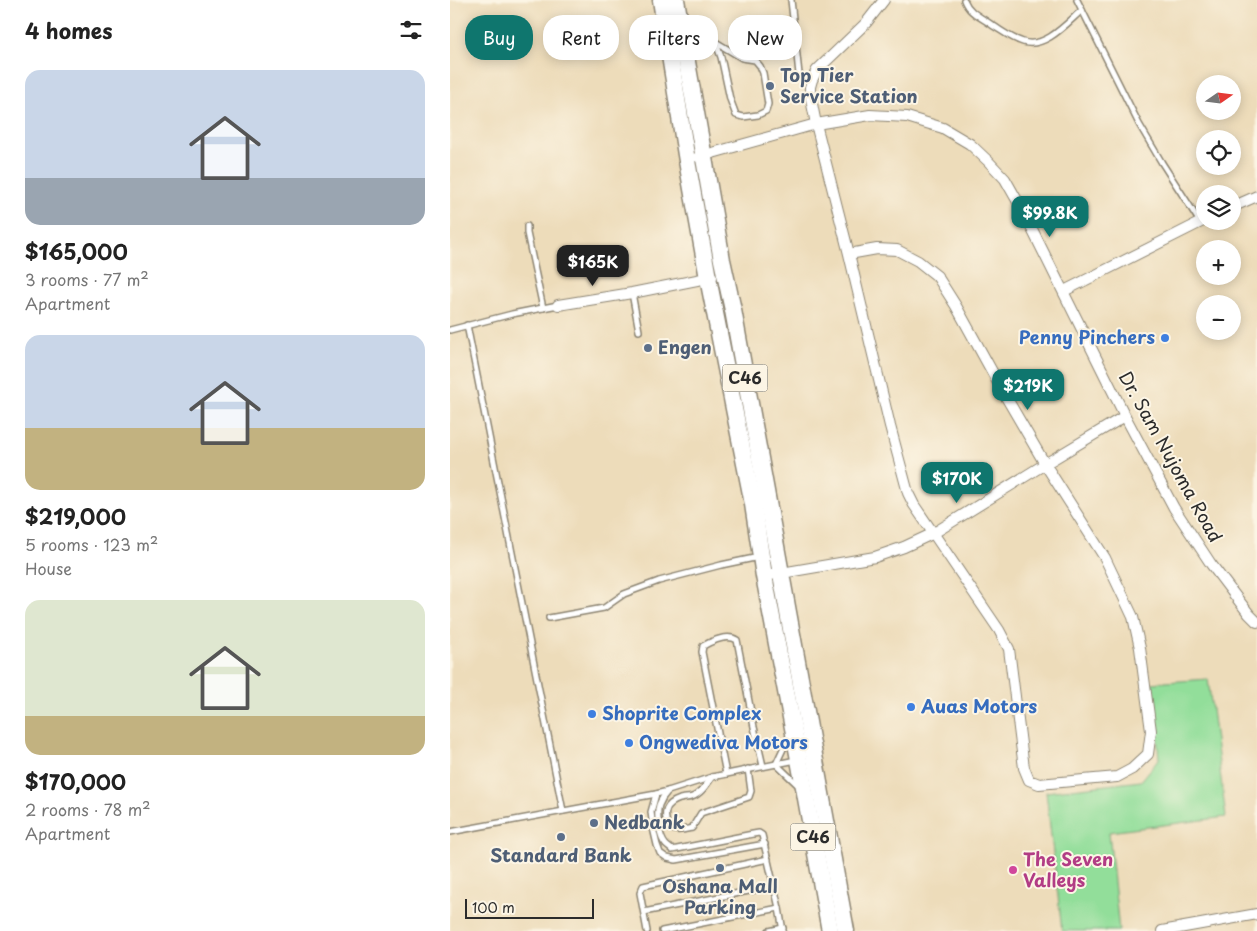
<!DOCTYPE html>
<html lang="en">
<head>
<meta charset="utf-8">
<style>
	body { margin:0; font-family:"Playpen Sans",sans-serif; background:#f2f2f2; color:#222; height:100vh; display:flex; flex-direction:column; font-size:19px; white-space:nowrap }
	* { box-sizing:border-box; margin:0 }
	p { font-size:16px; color:#767676 }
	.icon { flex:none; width:28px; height:28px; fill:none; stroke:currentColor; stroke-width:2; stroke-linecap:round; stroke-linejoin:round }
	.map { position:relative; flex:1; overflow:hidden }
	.side { display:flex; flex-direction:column; background:#fff; width:450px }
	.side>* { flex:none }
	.banner { position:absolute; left:15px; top:15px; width:475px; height:45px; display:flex; gap:10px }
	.needle { width:32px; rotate:76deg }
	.fabs { position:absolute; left:746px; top:75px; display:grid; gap:10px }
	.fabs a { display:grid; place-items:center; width:45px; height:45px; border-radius:50%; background:#fff; box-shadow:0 2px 12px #0003; font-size:25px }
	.scale { position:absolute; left:15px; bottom:12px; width:129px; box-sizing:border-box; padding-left:5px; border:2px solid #2b2b2b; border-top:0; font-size:14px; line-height:18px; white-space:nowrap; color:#2b2b2b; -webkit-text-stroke:4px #fcf5e5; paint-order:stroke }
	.price { position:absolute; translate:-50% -42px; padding:0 11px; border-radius:10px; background:#0f766e; color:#fff; font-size:16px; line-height:32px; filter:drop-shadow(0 1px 2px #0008) }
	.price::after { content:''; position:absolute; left:50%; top:30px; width:15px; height:11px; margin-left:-8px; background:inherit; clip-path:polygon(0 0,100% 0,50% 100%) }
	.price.active { background:#222; color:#fff }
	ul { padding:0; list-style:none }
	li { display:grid; align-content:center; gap:10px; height:265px; padding:0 25px }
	li span { display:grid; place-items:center; height:155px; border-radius:15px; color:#555 }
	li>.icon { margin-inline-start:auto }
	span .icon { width:90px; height:90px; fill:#fffc; stroke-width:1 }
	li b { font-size:21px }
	h2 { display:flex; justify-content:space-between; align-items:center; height:60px; padding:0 25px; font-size:21px }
	.chip { padding:0 18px; border-radius:20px; background:#fff; box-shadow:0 2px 12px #0003; font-size:18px; line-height:45px }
	.chip.active { background:#0f766e; color:#fff }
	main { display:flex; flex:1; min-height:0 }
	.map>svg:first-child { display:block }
</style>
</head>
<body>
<main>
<section class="side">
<h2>4 homes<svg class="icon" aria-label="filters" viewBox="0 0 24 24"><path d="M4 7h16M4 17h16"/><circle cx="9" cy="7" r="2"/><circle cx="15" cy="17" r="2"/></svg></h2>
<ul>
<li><span style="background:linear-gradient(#c9d6e8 70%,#9aa5b1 0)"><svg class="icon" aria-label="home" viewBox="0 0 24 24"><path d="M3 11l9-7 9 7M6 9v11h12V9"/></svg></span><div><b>$165,000</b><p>3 rooms · 77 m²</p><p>Apartment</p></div></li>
<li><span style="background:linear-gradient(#c9d6e8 60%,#c2b280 0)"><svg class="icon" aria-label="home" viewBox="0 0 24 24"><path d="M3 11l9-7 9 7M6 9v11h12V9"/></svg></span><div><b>$219,000</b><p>5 rooms · 123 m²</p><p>House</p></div></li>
<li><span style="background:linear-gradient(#dfe7d0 75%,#c2b280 0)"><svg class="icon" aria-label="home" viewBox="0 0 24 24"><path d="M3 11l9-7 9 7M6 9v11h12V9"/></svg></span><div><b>$170,000</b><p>2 rooms · 78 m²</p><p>Apartment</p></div></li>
</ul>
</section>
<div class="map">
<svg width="807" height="931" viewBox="0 0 807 931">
	<rect width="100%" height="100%" fill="#fcf5e5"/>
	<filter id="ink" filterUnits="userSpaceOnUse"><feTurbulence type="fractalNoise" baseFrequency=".02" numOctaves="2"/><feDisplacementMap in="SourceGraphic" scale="10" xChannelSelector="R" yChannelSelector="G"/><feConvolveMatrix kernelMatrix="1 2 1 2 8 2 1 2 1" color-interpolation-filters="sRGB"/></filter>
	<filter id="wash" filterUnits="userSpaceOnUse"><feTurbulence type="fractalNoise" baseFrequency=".0096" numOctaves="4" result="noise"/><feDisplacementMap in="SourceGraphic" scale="20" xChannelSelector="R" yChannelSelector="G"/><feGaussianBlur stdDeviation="1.12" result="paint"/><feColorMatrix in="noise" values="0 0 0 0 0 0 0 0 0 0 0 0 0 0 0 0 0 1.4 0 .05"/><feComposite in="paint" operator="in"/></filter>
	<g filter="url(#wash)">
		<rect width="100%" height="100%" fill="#eddcba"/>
		<path fill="#92de9a" stroke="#5e8462" d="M758,679L776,817L659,832L669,931H612L596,792L691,781L709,759L702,683Z"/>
	</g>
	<g filter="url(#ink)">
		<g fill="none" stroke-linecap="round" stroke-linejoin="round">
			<g stroke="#8c8472" stroke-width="8">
				<g id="service">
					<path d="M341,0L349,74C353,79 357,77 363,76"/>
					<path d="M514,0C519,13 531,17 542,25C552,31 562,39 573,42C595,49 617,23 632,10"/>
					<path d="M627,0L689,124L712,163L750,222"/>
					<path d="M233,24L254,35L292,58L305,60L310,66L313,73L318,104L316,111L308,115L293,117L286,115L280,99L271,57L265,41"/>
					<path d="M77,226V233L93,308"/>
					<path d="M182,293L189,331"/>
					<path d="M17,325L113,811"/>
					<path d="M0,330L62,314L108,305"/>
					<path d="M99,618L154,608L174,594L209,581L271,565L309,557"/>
					<path d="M340,734L326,764L349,786"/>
					<path d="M276,774L252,652L253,646C262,641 278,634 287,640L304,727L313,766"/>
					<path d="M262,777C257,784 251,794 242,797C239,798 234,798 230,799C215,804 213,813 218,827C226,832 233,830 242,828L251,813L299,797L301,791L298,769"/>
					<path d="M218,791C214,795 211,800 209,805C206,814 209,838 216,845C218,847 220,848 222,850L303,834L309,833L312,835L329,908L333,931"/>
					<path d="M206,794L201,812L203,828L207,845L210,853L217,858L226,860L315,844"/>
					<path d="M0,832L206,794L218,791L262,777L346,760"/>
					<path d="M194,912L324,886"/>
					<path d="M197,931L190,893L193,886L318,859"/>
					<path d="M212,931L329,908"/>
					<path d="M319,931L333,928"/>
				</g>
			</g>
			<g stroke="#8c8472" stroke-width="12">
				<g id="minor">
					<path d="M248,157L366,124L420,115L457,117L493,128L520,144L538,161L555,179L572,209L675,416L724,508L761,564L799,614L807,622"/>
					<path d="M782,207L807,196"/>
					<path d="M399,254L440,426L458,493L464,505L549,630L559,649L574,768L579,780L589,784L667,777L682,769L698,754L701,731L690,648L683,617L655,558L595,464L556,397L506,306L487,276L468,261L447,250L427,249L399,254L366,124L360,94V87L362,80L367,70L416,23L434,0"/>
					<path d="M614,291L755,220"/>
					<path d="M108,305L182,293L262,277"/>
					<path d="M314,576L425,557L454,547L484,533L595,464L675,416"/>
					<path d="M712,931L807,914"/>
				</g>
			</g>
			<g stroke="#8c8472" stroke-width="19">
				<g id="primary">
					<path d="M211,0L237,161L258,278L303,504L314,576L348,754L380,931"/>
					<path d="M226,0L272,260L283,310L396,931"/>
				</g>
			</g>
			<use href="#service" stroke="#fff" stroke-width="5"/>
			<use href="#minor" stroke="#fff" stroke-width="10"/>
			<use href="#primary" stroke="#fff" stroke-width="16"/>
		</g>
	</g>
	<g fill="#5c6f8a" stroke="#fcf5e5" stroke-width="2">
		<circle cx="320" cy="86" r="5"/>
		<circle cx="198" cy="348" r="5"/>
		<circle cx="144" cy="823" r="5"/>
		<circle cx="111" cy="837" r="5"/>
		<circle cx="270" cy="868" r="5"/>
	</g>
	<g fill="#3f7fe0" stroke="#fcf5e5" stroke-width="2">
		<circle cx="715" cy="338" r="5"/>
		<circle cx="461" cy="707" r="5"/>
		<circle cx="142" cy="714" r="5"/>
		<circle cx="179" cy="743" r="5"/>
	</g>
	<circle fill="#d1479c" stroke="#fcf5e5" stroke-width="2" cx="563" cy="870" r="5"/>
	<g text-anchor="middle" stroke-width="4" stroke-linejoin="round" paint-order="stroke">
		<g fill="#fcf5e5" stroke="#6a6863" stroke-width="1">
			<rect x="272.5" y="364.5" width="45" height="27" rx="4"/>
			<rect x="340.5" y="823.5" width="45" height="27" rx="4"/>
		</g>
		<g font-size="16" font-weight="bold" fill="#2b2b2b">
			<text x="295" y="384">C46</text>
			<text x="363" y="843">C46</text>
		</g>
		<g font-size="18" font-weight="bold" fill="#4e5e75" stroke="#fcf5e5" text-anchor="start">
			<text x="330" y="82">Top Tier<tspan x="330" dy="21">Service Station</tspan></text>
			<text x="208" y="354">Engen</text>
			<text x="154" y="829">Nedbank</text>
			<text x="111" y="862" text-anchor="middle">Standard Bank</text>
			<text x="270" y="893" text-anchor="middle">Oshana Mall<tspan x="270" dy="21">Parking</tspan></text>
		</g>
		<g font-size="18" font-weight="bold" fill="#366cbe" stroke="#fcf5e5" text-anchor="start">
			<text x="705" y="344" text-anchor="end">Penny Pinchers</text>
			<text x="471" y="713">Auas Motors</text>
			<text x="152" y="720">Shoprite Complex</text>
			<text x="189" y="749">Ongwediva Motors</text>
		</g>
		<g font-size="18" fill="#2b2b2b" stroke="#fcf5e5">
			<text transform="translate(720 457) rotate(61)" y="6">Dr. Sam Nujoma Road</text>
		</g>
		<g font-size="18" font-weight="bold" fill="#b23c85" stroke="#fcf5e5" text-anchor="start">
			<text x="573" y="866">The Seven<tspan x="573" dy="21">Valleys</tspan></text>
		</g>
	</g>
</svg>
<div class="fabs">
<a><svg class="needle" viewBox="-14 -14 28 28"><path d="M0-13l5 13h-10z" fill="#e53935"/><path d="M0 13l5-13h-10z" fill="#767676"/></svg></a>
<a><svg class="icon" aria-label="locate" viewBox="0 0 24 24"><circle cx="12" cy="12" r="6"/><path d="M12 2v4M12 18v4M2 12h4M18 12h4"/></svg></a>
<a><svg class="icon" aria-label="layers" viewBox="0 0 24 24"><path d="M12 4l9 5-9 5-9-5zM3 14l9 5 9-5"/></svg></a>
<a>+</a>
<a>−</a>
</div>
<div class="scale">100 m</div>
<b class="price" style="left:600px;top:238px">$99.8K</b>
<b class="price active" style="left:143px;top:287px">$165K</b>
<b class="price" style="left:578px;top:411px">$219K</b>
<b class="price" style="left:507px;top:504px">$170K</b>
<div class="banner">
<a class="chip active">Buy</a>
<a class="chip">Rent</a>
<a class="chip">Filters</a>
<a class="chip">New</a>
</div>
</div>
</main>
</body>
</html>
